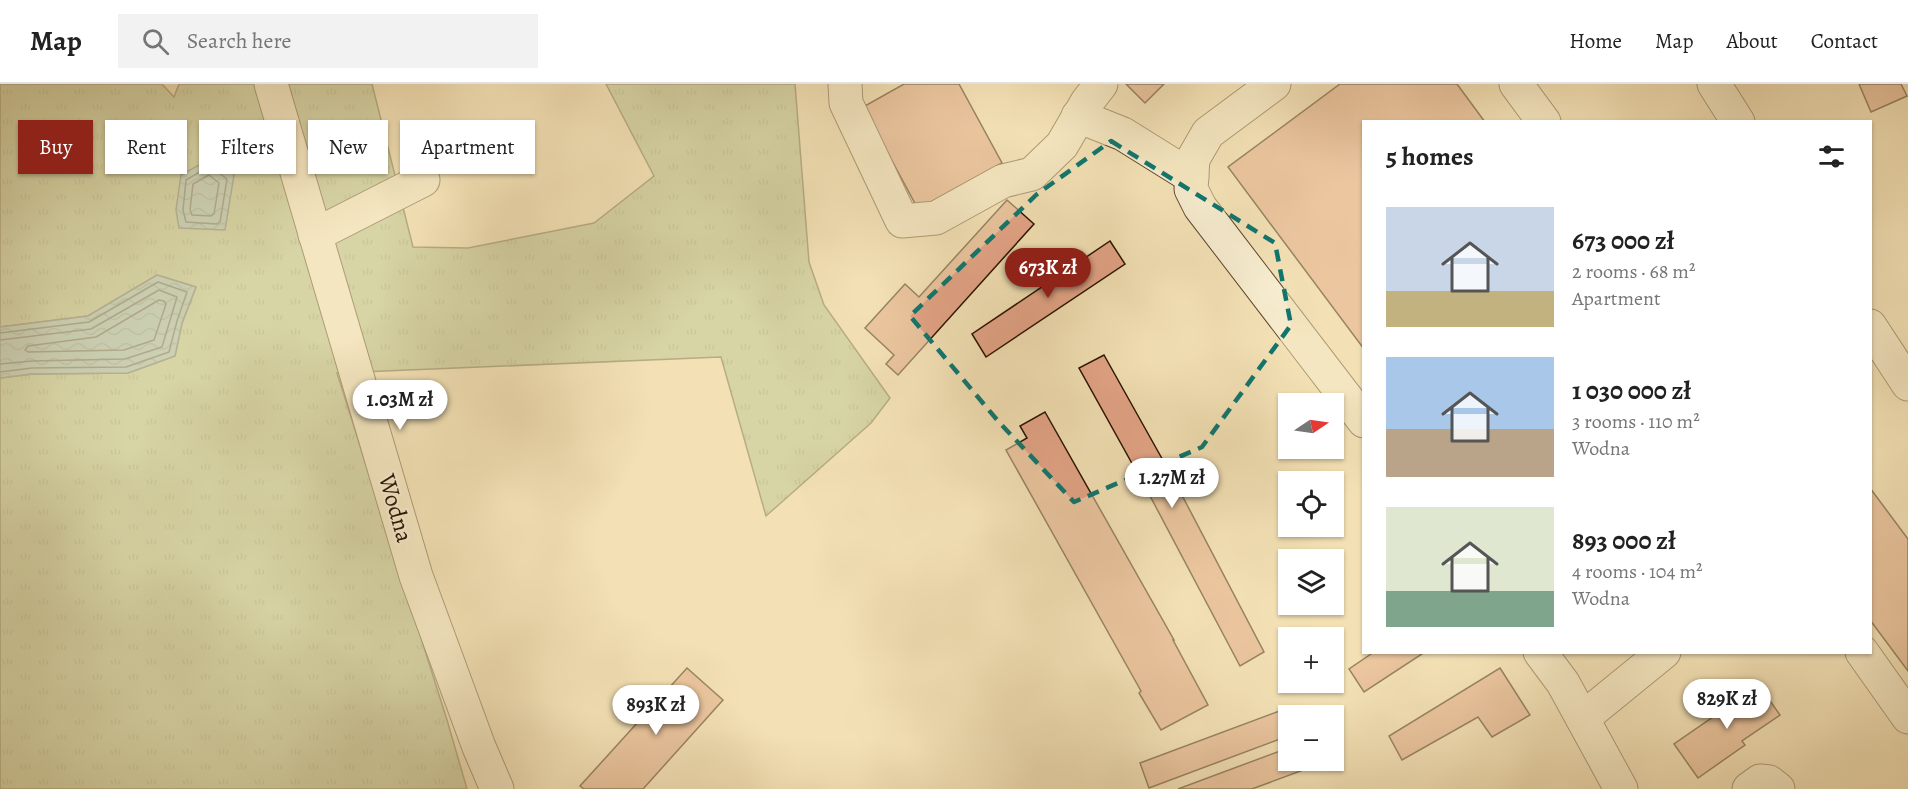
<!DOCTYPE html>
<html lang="en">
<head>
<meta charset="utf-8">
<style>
	body { margin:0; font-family:Alegreya,serif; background:#f2f2f2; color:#222; height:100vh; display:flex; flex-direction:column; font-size:22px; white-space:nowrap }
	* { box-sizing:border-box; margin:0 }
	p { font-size:20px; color:#767676 }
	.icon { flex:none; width:33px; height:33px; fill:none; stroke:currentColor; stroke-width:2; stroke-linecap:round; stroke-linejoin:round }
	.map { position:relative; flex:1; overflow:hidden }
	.panel { position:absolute; left:1362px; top:36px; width:510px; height:534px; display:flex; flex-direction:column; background:#fff; border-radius:0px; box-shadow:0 2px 4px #0004 }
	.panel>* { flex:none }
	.top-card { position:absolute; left:18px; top:36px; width:570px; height:54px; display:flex; gap:12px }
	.needle { width:39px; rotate:77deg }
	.buttons { position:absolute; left:1278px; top:309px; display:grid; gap:12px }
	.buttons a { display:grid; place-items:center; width:66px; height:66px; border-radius:0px; background:#fff; box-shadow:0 2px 4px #0004; font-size:30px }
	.price { position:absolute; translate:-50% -51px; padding:0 14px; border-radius:21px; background:#fff; color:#222; font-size:20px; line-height:39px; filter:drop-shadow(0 2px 3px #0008) }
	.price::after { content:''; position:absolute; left:50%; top:36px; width:18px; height:14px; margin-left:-9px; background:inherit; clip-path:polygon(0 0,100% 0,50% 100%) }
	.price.selected { background:#8f2418; color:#fff }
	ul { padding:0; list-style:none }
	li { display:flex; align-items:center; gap:18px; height:150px; padding:0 24px }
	li span { display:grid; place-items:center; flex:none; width:168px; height:120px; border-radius:0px; color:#555 }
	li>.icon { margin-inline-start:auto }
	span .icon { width:72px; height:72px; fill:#fffc; stroke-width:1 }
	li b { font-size:26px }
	h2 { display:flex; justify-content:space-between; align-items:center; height:72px; padding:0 24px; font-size:26px }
	.pill { padding:0 21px; border-radius:0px; background:#fff; box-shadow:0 2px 4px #0004; font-size:21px; line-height:54px }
	.pill.selected { background:#8f2418; color:#fff }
	header { display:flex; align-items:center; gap:36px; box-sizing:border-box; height:84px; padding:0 30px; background:#fff; border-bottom:2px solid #e0e0e0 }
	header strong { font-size:28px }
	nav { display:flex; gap:33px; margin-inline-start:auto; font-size:21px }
	.search { width:420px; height:54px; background:#f2f2f2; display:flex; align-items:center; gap:15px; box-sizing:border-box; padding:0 21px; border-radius:0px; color:#767676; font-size:22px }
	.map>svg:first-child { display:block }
</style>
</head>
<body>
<header>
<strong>Map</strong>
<div class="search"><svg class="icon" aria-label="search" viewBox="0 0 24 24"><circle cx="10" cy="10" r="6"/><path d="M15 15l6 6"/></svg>Search here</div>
<nav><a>Home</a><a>Map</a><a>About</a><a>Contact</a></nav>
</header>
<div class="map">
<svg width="1908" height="705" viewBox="0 0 1908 705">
	<defs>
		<pattern id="grass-tufts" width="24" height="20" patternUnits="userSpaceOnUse" patternTransform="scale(1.5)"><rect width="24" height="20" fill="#b5c492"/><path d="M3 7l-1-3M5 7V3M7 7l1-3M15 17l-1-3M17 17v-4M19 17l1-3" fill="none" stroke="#9ca87c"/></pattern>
		<pattern id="water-waves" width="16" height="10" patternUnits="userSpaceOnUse" patternTransform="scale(1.5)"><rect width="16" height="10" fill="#9dbcb4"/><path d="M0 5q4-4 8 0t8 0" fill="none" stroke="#87a199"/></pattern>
	</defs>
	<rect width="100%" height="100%" fill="#f3e1b5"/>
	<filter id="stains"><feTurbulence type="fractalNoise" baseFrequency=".00333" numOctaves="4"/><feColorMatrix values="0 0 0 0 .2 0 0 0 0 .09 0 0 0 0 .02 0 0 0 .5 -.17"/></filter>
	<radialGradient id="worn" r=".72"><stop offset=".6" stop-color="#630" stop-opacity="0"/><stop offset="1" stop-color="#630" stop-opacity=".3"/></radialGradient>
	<path fill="url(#grass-tufts)" stroke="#706c49" stroke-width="1.5" d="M0,0H162L174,13L179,0H372L413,163L468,164L594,139L654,92L606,0H795L809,178L824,221L890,314L871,339L766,432L721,273L337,289L447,636L467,705H0V294L32,290L128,289L175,272L182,239L196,203L157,191L88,232L0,243Z"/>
	<g fill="url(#water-waves)" stroke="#6f786c" stroke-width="1.5">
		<path d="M210,75L234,91L225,146L179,144L176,126L181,91Z"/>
		<path d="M157,191L196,203L182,239L175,272L128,289L32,290L0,294V243L88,232Z"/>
	</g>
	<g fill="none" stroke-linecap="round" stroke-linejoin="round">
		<g stroke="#64685a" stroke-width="1.5">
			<path d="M210,82L227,95L220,138L217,140L186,138L183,126L186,96Z"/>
			<path d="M209,91L219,99L214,130L211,132L192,131L190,126L193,100Z"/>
			<path d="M159,216L164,217L166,220L154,256L124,266L28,268L25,266L28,262L96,253Z"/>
			<path d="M0,249L89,238L158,198L187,208L177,237L169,268L126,283L32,284L0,288"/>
			<path d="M0,256L91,245L159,206L177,213L162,263L125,275L32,277L0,280"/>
		</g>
	</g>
	<g fill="#e3a486" stroke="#2a1300" stroke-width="1.5">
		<path d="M904,0H959L1002,79L918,125L863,23Z"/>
		<path d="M1126,0H1164L1145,19Z"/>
		<path d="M1340,0H1457L1485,38H1364V265L1228,83Z"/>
		<path d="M1859,0H1901L1907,12L1871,28Z"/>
		<path d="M1007,116L1034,140L898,291L886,280L894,271L865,244L905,200L919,213Z"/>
		<path d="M1110,157L1125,180L986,273L972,250Z"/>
		<path d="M1104,271L1174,396L1264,568L1240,582L1149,410L1079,284Z"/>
		<path d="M1045,328L1174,556H1173L1208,621L1161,646L1139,609L1141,607L1006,366L1027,354L1020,342Z"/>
		<path d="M1870,404L1908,455V587L1870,536Z"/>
		<path d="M1374,568H1425L1364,608L1349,585Z"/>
		<path d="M687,584L723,616L643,705H584L580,702Z"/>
		<path d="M1500,584L1530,631L1492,653L1478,633L1402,676L1389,652Z"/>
		<path d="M1756,597L1780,631L1742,657L1745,661L1698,694L1674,660L1720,628L1717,624Z"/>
		<path d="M1293,622L1296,632H1288V652L1149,704L1140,679Z"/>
		<path d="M1288,664V676H1312L1314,682L1252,705H1178Z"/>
	</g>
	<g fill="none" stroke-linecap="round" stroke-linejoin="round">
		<g stroke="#5c462d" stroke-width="35">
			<g id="minor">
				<path d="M271,0L416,492L479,663L497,705"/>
				<path d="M845,0L846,19L902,137L936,134L1003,97L1032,90L1062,61L1087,18L1101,0"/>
				<path d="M1274,0L1208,49L1193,75L1191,105L1200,123L1364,337"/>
				<path d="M1516,0L1544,38"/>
				<path d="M1714,0L1738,38"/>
				<path d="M1078,32L1123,50L1192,93"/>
				<path d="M315,151L423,96"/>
				<path d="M1870,242L1908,300"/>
				<path d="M1540,568L1563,599L1621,705"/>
				<path d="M1862,568L1908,633"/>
				<path d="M1583,634L1664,568"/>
				<path d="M1749,705L1760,697L1769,698L1778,705"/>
			</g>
		</g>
		<use href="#minor" stroke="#f7eccf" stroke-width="33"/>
	</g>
	<path d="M0 0H1908V705H0ZM1111,57L1275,159L1291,241L1202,363L1074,418L998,337L910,232L1036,111Z" fill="#f3e1b5" fill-opacity=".55" fill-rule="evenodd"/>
	<path fill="none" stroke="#0f766e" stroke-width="4.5" stroke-dasharray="12 8" stroke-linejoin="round" d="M1111,57L1275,159L1291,241L1202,363L1074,418L998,337L910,232L1036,111Z"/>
	<g text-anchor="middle" stroke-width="4.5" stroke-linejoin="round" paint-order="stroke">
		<g font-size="24" fill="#2a1300" stroke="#f7eccf">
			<text transform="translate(396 424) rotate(74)" y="8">Wodna</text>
		</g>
	</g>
	<rect width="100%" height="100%" filter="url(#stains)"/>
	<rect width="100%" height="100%" fill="url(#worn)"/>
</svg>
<div class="buttons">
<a><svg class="needle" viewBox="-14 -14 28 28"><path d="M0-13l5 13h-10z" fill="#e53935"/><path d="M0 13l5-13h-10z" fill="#767676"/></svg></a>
<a><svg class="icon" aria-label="locate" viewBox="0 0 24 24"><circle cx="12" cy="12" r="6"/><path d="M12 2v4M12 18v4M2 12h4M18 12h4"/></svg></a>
<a><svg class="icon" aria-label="layers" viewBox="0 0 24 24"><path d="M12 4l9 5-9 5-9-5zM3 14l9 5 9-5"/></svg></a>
<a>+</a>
<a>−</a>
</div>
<b class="price selected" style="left:1048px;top:215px">673K zł</b>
<b class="price" style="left:400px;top:347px">1.03M zł</b>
<b class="price" style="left:1172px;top:425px">1.27M zł</b>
<b class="price" style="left:1727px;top:646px">829K zł</b>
<b class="price" style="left:656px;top:652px">893K zł</b>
<div class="top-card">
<a class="pill selected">Buy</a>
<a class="pill">Rent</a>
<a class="pill">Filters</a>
<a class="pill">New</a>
<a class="pill">Apartment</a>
</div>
<section class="panel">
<h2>5 homes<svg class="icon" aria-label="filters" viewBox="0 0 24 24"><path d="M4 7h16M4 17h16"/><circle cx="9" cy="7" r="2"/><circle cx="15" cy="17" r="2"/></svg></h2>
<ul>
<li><span style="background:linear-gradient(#c9d6e8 70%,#c2b280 0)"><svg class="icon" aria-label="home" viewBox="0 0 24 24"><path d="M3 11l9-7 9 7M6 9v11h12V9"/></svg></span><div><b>673 000 zł</b><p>2 rooms · 68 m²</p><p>Apartment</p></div></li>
<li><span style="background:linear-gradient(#a9c7e8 60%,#b9a48a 0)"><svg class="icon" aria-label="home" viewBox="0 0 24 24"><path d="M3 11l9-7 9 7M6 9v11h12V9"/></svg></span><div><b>1 030 000 zł</b><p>3 rooms · 110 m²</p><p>Wodna</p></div></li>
<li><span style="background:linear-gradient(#dfe7d0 70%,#7fa58c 0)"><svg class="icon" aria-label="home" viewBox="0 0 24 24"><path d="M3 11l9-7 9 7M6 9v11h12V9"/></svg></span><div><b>893 000 zł</b><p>4 rooms · 104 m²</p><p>Wodna</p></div></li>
</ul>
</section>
</div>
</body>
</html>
